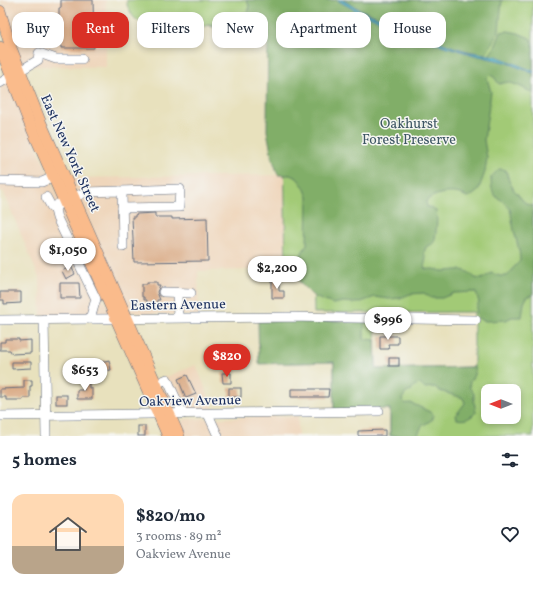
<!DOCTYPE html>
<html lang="en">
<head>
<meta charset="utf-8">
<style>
	body { margin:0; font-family:Vollkorn,serif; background:#f6f6f7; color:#1f2937; height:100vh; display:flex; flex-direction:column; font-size:15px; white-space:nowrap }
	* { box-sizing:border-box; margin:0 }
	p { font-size:13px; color:#747a83 }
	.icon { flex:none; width:22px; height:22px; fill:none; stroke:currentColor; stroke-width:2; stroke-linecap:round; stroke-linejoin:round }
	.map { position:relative; height:436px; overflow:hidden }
	.side { display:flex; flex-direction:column; background:#fff; flex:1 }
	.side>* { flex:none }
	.guide { position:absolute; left:12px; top:12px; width:509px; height:36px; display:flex; gap:8px }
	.needle { width:26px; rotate:270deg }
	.tools { position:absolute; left:481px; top:384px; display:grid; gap:8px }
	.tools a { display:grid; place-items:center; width:40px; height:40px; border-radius:8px; background:#fff; box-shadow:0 2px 6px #0003; font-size:20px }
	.price { position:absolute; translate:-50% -34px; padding:0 9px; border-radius:14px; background:#fff; color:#222; font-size:13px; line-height:26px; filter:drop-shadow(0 1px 2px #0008) }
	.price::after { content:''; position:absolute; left:50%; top:24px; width:12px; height:9px; margin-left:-6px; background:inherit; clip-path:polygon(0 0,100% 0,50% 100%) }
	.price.selected { background:#d93025; color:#fff }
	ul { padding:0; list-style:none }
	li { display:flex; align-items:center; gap:12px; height:100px; padding:0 12px }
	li+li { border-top:1px solid #e0e1e3 }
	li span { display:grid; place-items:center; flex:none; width:112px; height:80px; border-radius:12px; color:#555 }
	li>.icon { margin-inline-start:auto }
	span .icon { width:48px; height:48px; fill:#fffc; stroke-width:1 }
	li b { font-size:17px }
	h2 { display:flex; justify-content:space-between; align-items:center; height:48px; padding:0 12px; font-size:17px }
	.pill { padding:0 14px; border-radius:12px; background:#fff; box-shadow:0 2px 6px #0003; font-size:14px; line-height:36px }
	.pill.selected { background:#d93025; color:#fff }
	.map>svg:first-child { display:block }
</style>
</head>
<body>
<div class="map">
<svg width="533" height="436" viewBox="0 0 533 436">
	<rect width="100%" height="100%" fill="#f6f6f2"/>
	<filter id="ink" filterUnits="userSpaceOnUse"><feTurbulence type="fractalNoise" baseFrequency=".025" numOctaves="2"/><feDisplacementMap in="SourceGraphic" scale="8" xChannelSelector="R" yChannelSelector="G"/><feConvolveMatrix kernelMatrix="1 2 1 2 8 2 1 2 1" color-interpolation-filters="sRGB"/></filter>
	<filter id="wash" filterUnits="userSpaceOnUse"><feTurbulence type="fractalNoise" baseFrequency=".012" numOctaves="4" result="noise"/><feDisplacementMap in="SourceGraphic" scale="16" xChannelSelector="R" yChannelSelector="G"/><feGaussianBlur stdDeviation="0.9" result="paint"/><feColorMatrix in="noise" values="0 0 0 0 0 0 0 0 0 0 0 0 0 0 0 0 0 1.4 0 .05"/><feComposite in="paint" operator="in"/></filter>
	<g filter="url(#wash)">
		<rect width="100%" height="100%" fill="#e8e1bd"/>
		<g fill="#efd6bb">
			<path d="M0,0H106V67L21,66L8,27Z"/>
			<path d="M0,76H6L111,315L41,316L40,280L3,191H0Z"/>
			<path d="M285,175L286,269L198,271L199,316L136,313L130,312L69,178Z"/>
			<path d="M196,365L214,410H179L173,409L170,406L158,380Z"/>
			<path d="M298,416V436H183L180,425L182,421L186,419Z"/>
		</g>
		<g fill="#a2ca76" stroke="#5e7c6a" fill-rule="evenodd">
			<path d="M127,0H246L249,5L248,11L235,18L216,24L199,27L194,29L186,30L181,29L178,26C163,24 137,30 130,11C128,7 126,5 127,0Z"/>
			<path d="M282,0H533V436H390V409L334,410V362L287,363V321H375L376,369L474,367V312L314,313L313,274H286ZM488,391H514V417H488Z"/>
		</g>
		<g fill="#81ae67" stroke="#4e6e62">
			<path d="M246,0H337L355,10L428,41L471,54L505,62L533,73V93L517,85L508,82L499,84L494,77L490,75L487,78L491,92L484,140L487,158L485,172L478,191L473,195L467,197C455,190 436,192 426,201L427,207C430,207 434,208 436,211C438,214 436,239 434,242C432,245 428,246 426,247L424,253L426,258L424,268C428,270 429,269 433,269C437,269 440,271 443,271C456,271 465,266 475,278L482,279L491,273L500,276H507L511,272L513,268L520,261C520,248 515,238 513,225C511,220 512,214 510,210C501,193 491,204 491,177L499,169L506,170L509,181L514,190L526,204L533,206V295L527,297L524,303L522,317H512L506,320L486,321L479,319C476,313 475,309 479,302L476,293L474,292L454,293L442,298H431L424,293L410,294L400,298L389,299L375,297L358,303L343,302L333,304L314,297L302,285L294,274L297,262L307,244L308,197L304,187L297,178L290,175H278L272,157L267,131L268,24H256L217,29L208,25L235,18L248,12L249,5Z"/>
			<path d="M342,0H502L499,30L486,54C457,51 430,39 404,28C383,19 362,11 342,0Z"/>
			<path d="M508,31L518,33L530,38L533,45V71L489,55L495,47L501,32Z"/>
			<path d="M258,321H364V339L375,340L376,369L474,367C475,373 474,377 470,381C469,386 469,389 474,393V401L476,412C471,418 465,421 457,419L456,415L465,403L463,398L440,391L435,387L424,388L420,384C415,385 413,386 411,391L406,393L402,399L404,403C407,404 409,403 411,403C413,404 431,412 433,414V419L422,426L417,436H390V409L334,410V362L259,364Z"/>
		</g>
		<path fill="#42acc1" stroke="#2e6e90" d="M337,0H342L364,12L453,47L469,52L496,56L533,71V73L505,62L471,54L428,41L355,10Z"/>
		<g id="blocks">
			<g fill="#dbae8a">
				<path d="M61,0H93L94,48H61V37H59V8H61Z"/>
				<path d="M155,213V217H172V219L207,218L208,261L134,262L132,217H135V215L137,214Z"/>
				<path d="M71,266L75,274L66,279L62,271Z"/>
				<path d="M272,279H279V291H284V298H272Z"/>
				<path d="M147,282H157V285H160L157,292L160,300H157V303H147V300H144V297H142V284H147Z"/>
				<path d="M60,283H79L80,298H60Z"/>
				<path d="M0,292H21V303L4,304V300H0Z"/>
				<path d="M380,336H398V344H388L389,349H380Z"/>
				<path d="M5,339H19V341L31,340V353L12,354L10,350H0V342H5Z"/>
				<rect x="389" y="358" width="10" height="8"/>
				<path d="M109,360L111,370L103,371L101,362Z"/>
				<path d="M12,362H31V368L12,369Z"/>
				<path d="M222,373H231V383H223Z"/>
				<path d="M187,375L196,394L186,398L178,379Z"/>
				<path d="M24,380H32V386H30V398H23V400H6V397H0V389L24,388Z"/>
				<path d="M84,381H89V388H92V399H77V390H84Z"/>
				<rect x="229" y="388" width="12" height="9"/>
				<path d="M291,389H329L328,397H291Z"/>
				<rect x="56" y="395" width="11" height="9"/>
				<rect x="138" y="426" width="7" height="10"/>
				<path d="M385,430V436H358V431Z"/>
			</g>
		</g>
	</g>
	<g filter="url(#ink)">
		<use href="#blocks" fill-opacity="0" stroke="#636d7f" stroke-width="1"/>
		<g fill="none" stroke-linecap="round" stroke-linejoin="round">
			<g stroke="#636d7f" stroke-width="10">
				<g id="minor">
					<path d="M0,83L38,60L39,53L56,59H82"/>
					<path d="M0,181L42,182L53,177"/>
					<path d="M120,191L180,189L179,207L122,208"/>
					<path d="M46,197L51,206L55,210"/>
					<path d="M163,292L191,293"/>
					<path d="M177,293L178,317"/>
					<path d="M44,319L46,436"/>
					<path d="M90,319L96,299L57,218L55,210L58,204L86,192L120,191L122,192L123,247"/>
					<path d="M0,320L287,317L476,320"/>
					<path d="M156,384L167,379L183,414"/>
					<path d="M208,414L218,436"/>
					<path d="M0,416L379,411"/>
				</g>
			</g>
			<g stroke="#636d7f" stroke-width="12">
				<g id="major">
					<path d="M0,11L11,48L40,121L179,436"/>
					<path d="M0,47L29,122L168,436"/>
				</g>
			</g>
			<use href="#minor" stroke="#fff" stroke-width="9"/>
			<use href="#major" stroke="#fabb8b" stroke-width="11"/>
		</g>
	</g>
	<g text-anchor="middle" stroke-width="3" stroke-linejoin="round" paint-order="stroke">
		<g font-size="14" fill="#3d5664" stroke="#f6f6f2">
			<text x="409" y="128">Oakhurst<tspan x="409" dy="16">Forest Preserve</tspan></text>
		</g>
		<g font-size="14" fill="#1b2f5e" stroke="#f6f6f2">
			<text transform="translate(71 153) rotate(66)" y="5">East New York Street</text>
			<text transform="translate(178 304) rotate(-1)" y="5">Eastern Avenue</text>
			<text transform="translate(190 400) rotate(-1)" y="5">Oakview Avenue</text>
		</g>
	</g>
</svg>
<div class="tools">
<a><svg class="needle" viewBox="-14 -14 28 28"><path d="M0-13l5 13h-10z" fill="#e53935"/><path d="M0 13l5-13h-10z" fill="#747a83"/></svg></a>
</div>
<b class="price" style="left:68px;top:272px">$1,050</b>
<b class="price" style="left:277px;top:290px">$2,200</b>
<b class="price" style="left:388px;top:341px">$996</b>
<b class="price selected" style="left:227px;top:378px">$820</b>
<b class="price" style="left:85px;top:392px">$653</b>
<div class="guide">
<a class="pill">Buy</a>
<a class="pill selected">Rent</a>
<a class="pill">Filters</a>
<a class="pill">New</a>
<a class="pill">Apartment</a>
<a class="pill">House</a>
</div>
</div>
<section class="side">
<h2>5 homes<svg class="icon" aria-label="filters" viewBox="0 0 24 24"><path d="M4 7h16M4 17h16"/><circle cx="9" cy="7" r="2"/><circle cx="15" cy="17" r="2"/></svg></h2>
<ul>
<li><span style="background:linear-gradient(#ffd9b3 65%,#b9a48a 0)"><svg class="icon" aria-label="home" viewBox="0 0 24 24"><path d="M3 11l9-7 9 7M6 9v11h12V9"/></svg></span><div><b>$820/mo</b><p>3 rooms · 89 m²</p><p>Oakview Avenue</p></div><svg class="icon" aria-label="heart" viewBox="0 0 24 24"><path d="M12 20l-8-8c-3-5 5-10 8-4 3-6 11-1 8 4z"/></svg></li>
</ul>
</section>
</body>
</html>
